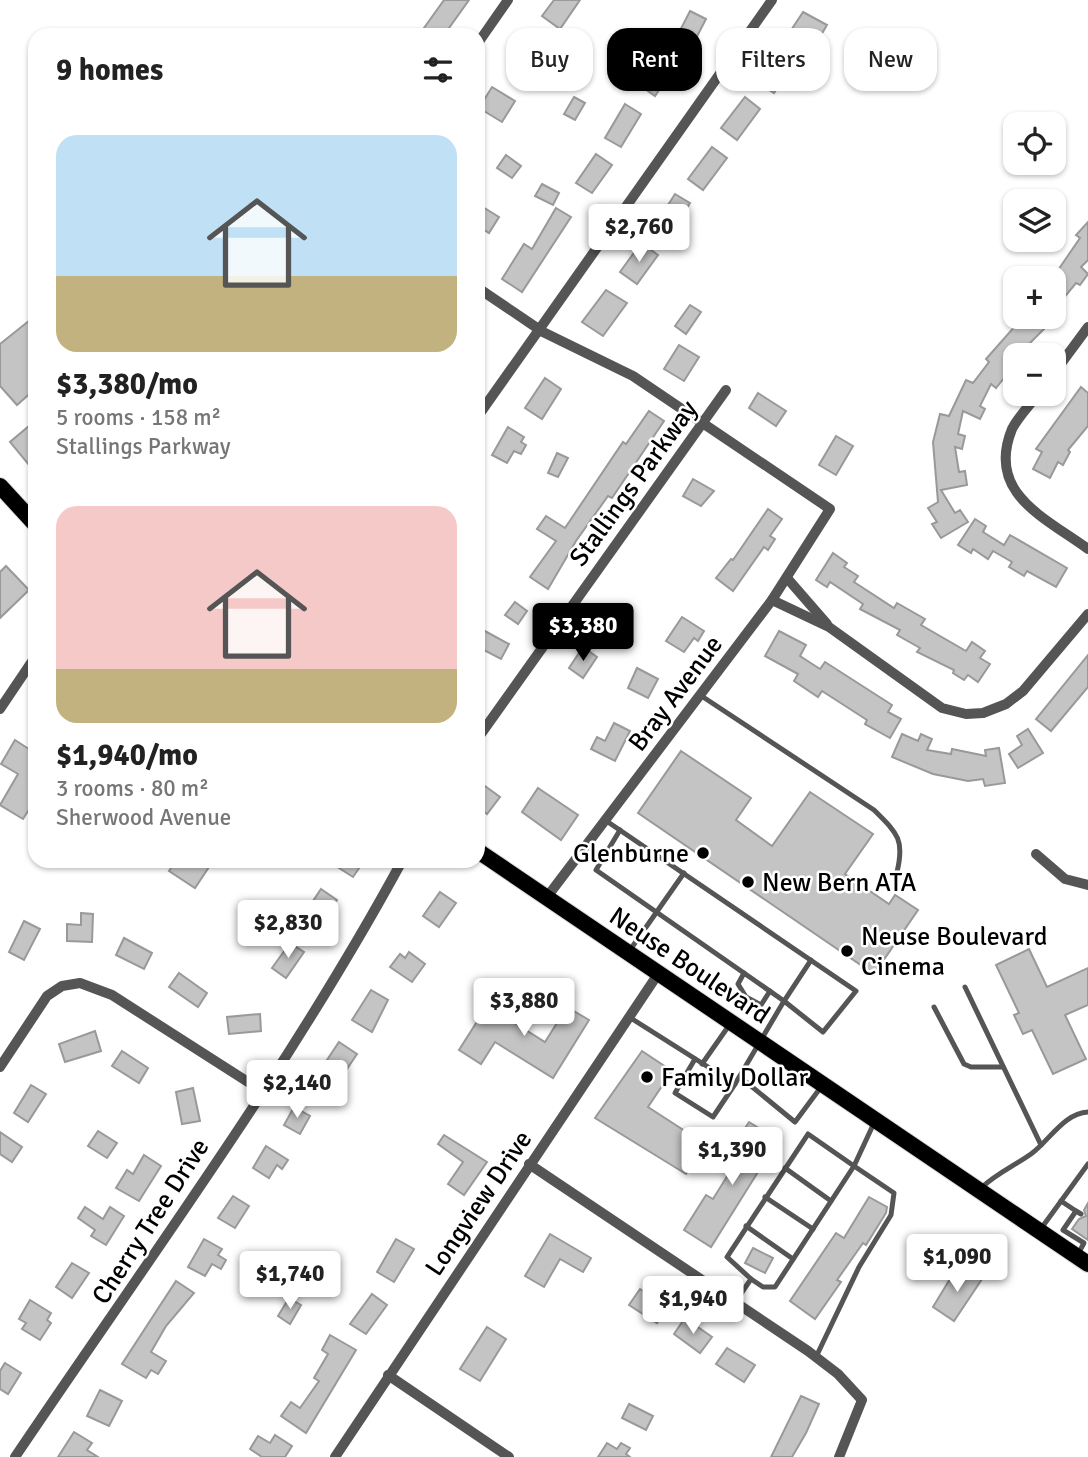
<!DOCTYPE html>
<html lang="en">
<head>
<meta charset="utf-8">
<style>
	body { margin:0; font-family:Signika,sans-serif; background:#f2f2f2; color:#222; height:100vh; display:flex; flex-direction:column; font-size:26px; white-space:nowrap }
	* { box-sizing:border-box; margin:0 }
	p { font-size:23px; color:#767676 }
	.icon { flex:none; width:38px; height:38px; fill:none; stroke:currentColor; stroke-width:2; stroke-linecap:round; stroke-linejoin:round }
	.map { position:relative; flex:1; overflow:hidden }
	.side { position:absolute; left:28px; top:28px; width:457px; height:840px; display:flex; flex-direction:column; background:#fff; border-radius:21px; box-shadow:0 2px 5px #0004 }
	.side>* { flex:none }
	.guide { position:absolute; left:506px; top:28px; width:476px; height:63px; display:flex; gap:14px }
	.fabs { position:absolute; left:1003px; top:112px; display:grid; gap:14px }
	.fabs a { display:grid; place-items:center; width:63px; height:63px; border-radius:14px; background:#fff; box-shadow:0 2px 5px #0004; font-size:35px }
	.price { position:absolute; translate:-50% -60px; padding:0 16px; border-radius:7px; background:#fff; color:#222; font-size:23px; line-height:46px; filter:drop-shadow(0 2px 4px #0008) }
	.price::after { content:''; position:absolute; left:50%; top:42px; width:21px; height:16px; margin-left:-10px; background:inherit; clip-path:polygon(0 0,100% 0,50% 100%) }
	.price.selected { background:#000; color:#fff }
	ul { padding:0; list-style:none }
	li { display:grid; align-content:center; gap:14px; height:371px; padding:0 28px }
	li span { display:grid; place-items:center; height:217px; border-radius:21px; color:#555 }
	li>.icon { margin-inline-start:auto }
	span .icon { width:126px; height:126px; fill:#fffc; stroke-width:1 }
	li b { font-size:30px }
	h2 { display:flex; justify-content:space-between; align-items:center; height:84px; padding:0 28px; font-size:30px }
	.chip { padding:0 24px; border-radius:21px; background:#fff; box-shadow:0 2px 5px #0004; font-size:24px; line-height:63px }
	.chip.selected { background:#000; color:#fff }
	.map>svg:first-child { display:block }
</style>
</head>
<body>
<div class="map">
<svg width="1088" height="1457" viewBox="0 0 1088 1457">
	<rect width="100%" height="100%" fill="#fff"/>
	<g fill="#c4c4c4" stroke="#999" stroke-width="2">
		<path d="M444,0H469L444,35H419Z"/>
		<path d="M554,0H580L560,29L542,16Z"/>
		<path d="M690,11L706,19L688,54L672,46Z"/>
		<path d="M803,12L827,25L817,42L809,37L774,93L757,82Z"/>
		<path d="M526,35L544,45L524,79L507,69Z"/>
		<path d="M656,57L673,69L655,96L638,84Z"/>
		<path d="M492,87L515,101L502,122L479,108Z"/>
		<path d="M574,97L585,103L575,120L564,114Z"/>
		<path d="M745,97L760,109L737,140L721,128Z"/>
		<path d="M625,104L641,114L621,147L605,138Z"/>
		<path d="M712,147L727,158L703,190L688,179Z"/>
		<path d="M596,154L612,165L592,193L576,183Z"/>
		<path d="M506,155L521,166L512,178L497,168Z"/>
		<path d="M542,184L559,193L553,205L535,196Z"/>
		<path d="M675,194L690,203L669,237L654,227Z"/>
		<path d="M478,204L499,217L489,233L478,226Z"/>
		<path d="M556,208L571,217L522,292L502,279L524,244L532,249Z"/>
		<path d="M1088,222V260L1081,267L1088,274L1080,285L1076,283L1054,310V276L1080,238L1076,235Z"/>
		<path d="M641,243L658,255L637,284L620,272Z"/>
		<path d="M606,290L627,303L603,336L582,322Z"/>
		<path d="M690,305L701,312L686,334L675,326Z"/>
		<path d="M35,316V389L17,405L0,386V344Z"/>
		<path d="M1023,317H1056L1027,346L1037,355H1015V378L1008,373L996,388L991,384L980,406L985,409L980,419L963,411L958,434L965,436L962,449L955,447L959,472L965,471L967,485L941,490L955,513L960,510L968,522L941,538L932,524L937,522L928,508L938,502L933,442L940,414L949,416L966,380L973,383L989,362L986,359Z"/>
		<path d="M679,345L699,357L684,381L664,369Z"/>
		<path d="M545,378L561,389L542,419L525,408Z"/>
		<path d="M1081,387L1088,393V426L1068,450L1070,452L1063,465L1058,462L1050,478L1033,469L1042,452L1036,449Z"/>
		<path d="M758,393L786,411L776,426L749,408Z"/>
		<path d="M649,411L664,421L612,498L608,496L576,541L548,589L530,577L556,541L537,529L546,516L565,528L623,442L626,444Z"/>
		<path d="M29,426L35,433V461L29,465L10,442Z"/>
		<path d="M508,427L524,437L521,442L526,445L521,454L514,451L507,463L492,455Z"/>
		<path d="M836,436L853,446L836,475L819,465Z"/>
		<path d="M557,453L568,458L558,477L548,473Z"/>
		<path d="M693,479L714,491L701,506L683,496Z"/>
		<path d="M768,509L782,519L770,536L775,539L768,550L764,547L733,591L716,578L731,559L733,560Z"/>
		<path d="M975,519L986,526L983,532L1004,545L1010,535L1067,568L1056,587L1027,571L1024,576L1009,567L1012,562L993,551L988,559L973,549L971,553L958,545Z"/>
		<path d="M833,553L847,563L844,567L858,576L854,582L894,608L897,603L925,619L921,625L966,651L972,642L985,651L980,658L990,664L978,682L968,675L964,680L953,673L954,670L917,652L920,648L897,635L900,630L860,609L863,604L830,582L827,587L816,580Z"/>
		<path d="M6,566L29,590L0,618V572Z"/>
		<path d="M515,602L527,611L518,624L505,615Z"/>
		<path d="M607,609L620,620L607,636L594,625Z"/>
		<path d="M682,617L704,631L698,641L694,638L684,652L666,641Z"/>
		<path d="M483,630L509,644L501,659L478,647Z"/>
		<path d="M779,631L806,645L800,656L820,669L825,662L892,705L888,712L901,719L890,738L865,724L867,720L822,691L818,697L794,681L798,674L765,656Z"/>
		<path d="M583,647L597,657L583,678L569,668Z"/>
		<path d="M1088,655V687L1051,731L1036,719Z"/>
		<path d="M637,668L658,679L648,698L628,688Z"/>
		<path d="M614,723L630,731L615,761L591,749L597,737L605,741Z"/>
		<path d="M1028,729L1043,753L1018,768L1009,754L1022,745L1017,736Z"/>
		<path d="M902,734L918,741L921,734L932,739L927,750L951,754L952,749L986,756L985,750L999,748L1005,783L985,786L983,779L968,781L933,774L892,757Z"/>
		<path d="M15,740L35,753V800L23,819L0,805L18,774L1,764Z"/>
		<path d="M681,751L751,798L736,820L772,846L810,792L873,834L845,874L889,904L895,895L918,910L874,974L638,813Z"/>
		<path d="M478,781L500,797L487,814L478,807Z"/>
		<path d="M538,788L578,815L561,840L522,812Z"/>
		<path d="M176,861H213L195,888L169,871Z"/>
		<path d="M328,861H364L353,877Z"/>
		<path d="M321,889L337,900L319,927L303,916Z"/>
		<path d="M440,892L456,903L439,927L423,916Z"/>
		<path d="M81,913L93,914L92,942L67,941V924L81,925Z"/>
		<path d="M24,921L40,929L24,960L9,952Z"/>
		<path d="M124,938L152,953L144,969L116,955Z"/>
		<path d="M290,943L304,952L286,978L272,968Z"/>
		<path d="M1029,949L1047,987L1088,968V1005L1065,1015L1086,1059L1053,1074L1032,1030L1023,1034L1014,1015L1019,1013L996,965Z"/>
		<path d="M409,952L425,964L412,982L390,967L400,954L405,958Z"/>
		<path d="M179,973L207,993L198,1007L169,987Z"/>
		<path d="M371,990L388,1000L372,1032L352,1020Z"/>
		<path d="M492,998L515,1013L510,1020L545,1042L567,1007L589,1020L553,1078L495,1042L481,1064L459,1050Z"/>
		<path d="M260,1014L261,1031L229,1034L227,1017Z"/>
		<path d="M95,1031L101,1051L65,1062L59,1044Z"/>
		<path d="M339,1042L357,1054L337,1084L319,1072Z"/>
		<path d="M122,1051L148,1068L139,1083L112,1066Z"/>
		<path d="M642,1051L672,1071L648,1107L705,1144L686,1174L595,1118Z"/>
		<path d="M31,1085L46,1094L28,1122L14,1113Z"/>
		<path d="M193,1088L200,1121L182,1124L176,1092Z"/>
		<path d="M294,1107L310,1116L300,1134L284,1125Z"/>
		<path d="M749,1122L778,1140L711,1247L684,1230L706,1195L713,1199L749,1141L740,1136Z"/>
		<path d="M98,1131L117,1143L107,1158L88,1146Z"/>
		<path d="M0,1132L22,1147L12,1162L0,1154Z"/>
		<path d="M444,1135L487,1162L464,1195L448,1184L463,1162L438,1144Z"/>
		<path d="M266,1146L288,1160L282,1169L277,1165L269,1178L253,1168Z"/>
		<path d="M144,1155L161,1166L139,1201L116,1188L127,1170L133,1174Z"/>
		<path d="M233,1196L249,1206L235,1228L218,1218Z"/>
		<path d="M869,1197L887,1207L886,1213L866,1245L863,1243L837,1280L841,1282L815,1319L790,1301L836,1233L844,1238Z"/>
		<path d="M1088,1203V1240L1072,1229L1079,1219L1086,1216L1084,1210Z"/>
		<path d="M85,1207L103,1219L110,1207L124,1216L106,1245L91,1236L95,1230L78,1218Z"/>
		<path d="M550,1234L591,1258L583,1272L560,1259L544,1287L525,1276Z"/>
		<path d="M204,1239L222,1249L218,1255L226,1260L221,1269L212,1264L205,1276L188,1267Z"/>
		<path d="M396,1239L414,1249L394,1282L377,1272Z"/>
		<path d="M753,1248L773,1258L765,1273L745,1263Z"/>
		<path d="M72,1263L89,1273L72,1298L56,1287Z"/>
		<path d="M965,1268L982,1279L954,1321L933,1307L950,1279L956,1283Z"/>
		<path d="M176,1281L194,1293L166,1326L151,1352L166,1361L158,1374L151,1370L146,1378L122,1364Z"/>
		<path d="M640,1289L668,1306L657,1323L629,1305Z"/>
		<path d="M372,1294L387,1305L366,1334L350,1324Z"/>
		<path d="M289,1298L301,1305L290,1324L278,1316Z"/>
		<path d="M30,1300L51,1313L47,1320L51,1323L40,1340L22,1329L26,1323L19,1319Z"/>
		<path d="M685,1318L712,1337L700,1353L674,1334Z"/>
		<path d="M487,1327L506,1339L480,1381L460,1369Z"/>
		<path d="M330,1335L356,1350L306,1433L281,1416L291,1402L300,1408L319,1381L314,1378L328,1354L322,1350Z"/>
		<path d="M727,1348L755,1365L744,1382L716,1364Z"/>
		<path d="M5,1363L21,1373L8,1394L0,1389V1371Z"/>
		<path d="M100,1390L122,1401L109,1426L87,1416Z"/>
		<path d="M801,1396L819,1404L806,1433L792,1457H771Z"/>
		<path d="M629,1404L653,1416L646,1430L622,1418Z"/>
		<path d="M74,1432L92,1443L87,1450L98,1457H58Z"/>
		<path d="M275,1435L292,1446L285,1457H262L250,1449L258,1436L270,1443Z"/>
		<path d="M607,1443L617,1449L621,1443L630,1448L626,1454L630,1457H598Z"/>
	</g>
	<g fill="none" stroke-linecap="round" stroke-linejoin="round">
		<g stroke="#dbdbdb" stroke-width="18">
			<g id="primary">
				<path d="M0,486L35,524"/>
				<path d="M478,851L1088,1264"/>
			</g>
		</g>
		<g stroke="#555" stroke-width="5">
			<path d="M700,695L874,810C897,833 905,839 897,872"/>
			<path d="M605,820L856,991L823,1032L784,1001L735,1084L629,1017"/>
			<path d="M620,830L596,870L784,1001L811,960"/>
			<path d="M630,950L684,873"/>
			<path d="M744,973L738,984L746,997L761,1005L770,991"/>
			<path d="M965,987L1041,1145"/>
			<path d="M934,1007L964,1064L971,1067H1003"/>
			<path d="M695,1059L675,1093L713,1117L735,1084"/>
			<path d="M702,1064L730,1024"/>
			<path d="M740,1077L795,1122L821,1087"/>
			<path d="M785,1168L831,1201"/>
			<path d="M981,1188C997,1173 1014,1166 1031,1154C1049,1141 1064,1113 1088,1112"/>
			<path d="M765,1197L813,1229"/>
			<path d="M1061,1201L1076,1211"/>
			<path d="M746,1226L793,1259"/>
			<path d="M1040,1230L1088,1164"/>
			<path d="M1078,1254L1084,1243L1063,1230L1076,1211L1081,1214"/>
			<path d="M751,1279L763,1287H775L854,1166L894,1193L891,1215L859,1267L816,1357"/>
			<path d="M736,1301L751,1279L727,1257L808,1134L854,1166L874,1123"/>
		</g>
		<g stroke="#555" stroke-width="10">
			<path d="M478,43L508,0"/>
			<path d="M478,288L543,332L633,376L830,509L772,600L547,897"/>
			<path d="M1054,373L1088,327"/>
			<path d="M1038,394C1030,405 1018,417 1012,429C986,493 1044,517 1088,549"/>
			<path d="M478,416L772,0"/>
			<path d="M787,578L827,624"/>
			<path d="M772,600L829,627L942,708L966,714L983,713L1006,704L1023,691L1088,614"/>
			<path d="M0,709L35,657"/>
			<path d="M478,738L726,390"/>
			<path d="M1036,854L1065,879L1088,885"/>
			<path d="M0,1067L47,996L62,986L80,983L112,995L262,1091"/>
			<path d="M529,1164L808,1351L838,1374L862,1400L839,1457"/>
			<path d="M388,1375L509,1457"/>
			<path d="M15,1457C147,1261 289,1069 402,861"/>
			<path d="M335,1457L658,974"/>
		</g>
		<use href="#primary" stroke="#000" stroke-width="16"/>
	</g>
	<g fill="#000" stroke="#fff" stroke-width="2.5">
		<circle cx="703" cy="853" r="7"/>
		<circle cx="748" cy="882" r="7"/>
		<circle cx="847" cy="951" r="7"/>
		<circle cx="647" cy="1077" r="7"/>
	</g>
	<g text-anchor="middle" stroke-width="5" stroke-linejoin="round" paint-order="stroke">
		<g font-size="26" fill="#000" stroke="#fff">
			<text transform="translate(633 483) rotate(-54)" y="9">Stallings Parkway</text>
			<text transform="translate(675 693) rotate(-53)" y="9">Bray Avenue</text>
			<text transform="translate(690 965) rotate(34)" y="9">Neuse Boulevard</text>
			<text transform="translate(478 1203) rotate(-56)" y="9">Longview Drive</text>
			<text transform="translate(150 1221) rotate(-57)" y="9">Cherry Tree Drive</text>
		</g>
		<g font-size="26" fill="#000" stroke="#fff" text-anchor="start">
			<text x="689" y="862" text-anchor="end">Glenburne</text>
			<text x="762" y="891">New Bern ATA</text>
			<text x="861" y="945">Neuse Boulevard<tspan x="861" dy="30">Cinema</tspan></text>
			<text x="661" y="1086">Family Dollar</text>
		</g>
	</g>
</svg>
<div class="fabs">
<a><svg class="icon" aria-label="locate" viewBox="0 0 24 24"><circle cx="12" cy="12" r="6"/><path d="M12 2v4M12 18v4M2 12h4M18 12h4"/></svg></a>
<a><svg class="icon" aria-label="layers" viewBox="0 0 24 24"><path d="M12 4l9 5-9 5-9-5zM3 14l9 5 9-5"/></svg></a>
<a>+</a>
<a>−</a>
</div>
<b class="price" style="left:639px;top:264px">$2,760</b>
<b class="price selected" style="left:583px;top:663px">$3,380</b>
<b class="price" style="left:288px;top:960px">$2,830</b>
<b class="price" style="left:524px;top:1038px">$3,880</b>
<b class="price" style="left:297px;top:1120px">$2,140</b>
<b class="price" style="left:732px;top:1187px">$1,390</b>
<b class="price" style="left:957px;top:1294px">$1,090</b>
<b class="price" style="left:290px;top:1311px">$1,740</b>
<b class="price" style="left:693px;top:1336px">$1,940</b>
<div class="guide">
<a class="chip">Buy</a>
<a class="chip selected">Rent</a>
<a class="chip">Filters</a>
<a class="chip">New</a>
</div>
<section class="side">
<h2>9 homes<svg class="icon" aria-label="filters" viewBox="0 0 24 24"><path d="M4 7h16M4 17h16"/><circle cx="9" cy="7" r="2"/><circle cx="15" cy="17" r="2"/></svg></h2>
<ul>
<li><span style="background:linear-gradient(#bfe0f5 65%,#c2b280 0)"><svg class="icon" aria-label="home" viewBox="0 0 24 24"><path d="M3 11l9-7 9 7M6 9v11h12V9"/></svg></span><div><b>$3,380/mo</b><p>5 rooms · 158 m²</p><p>Stallings Parkway</p></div></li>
<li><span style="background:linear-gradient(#f6c9c9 75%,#c2b280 0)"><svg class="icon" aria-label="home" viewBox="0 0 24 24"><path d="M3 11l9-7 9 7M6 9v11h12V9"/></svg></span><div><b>$1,940/mo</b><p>3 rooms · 80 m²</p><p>Sherwood Avenue</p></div></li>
</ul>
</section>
</div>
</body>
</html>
